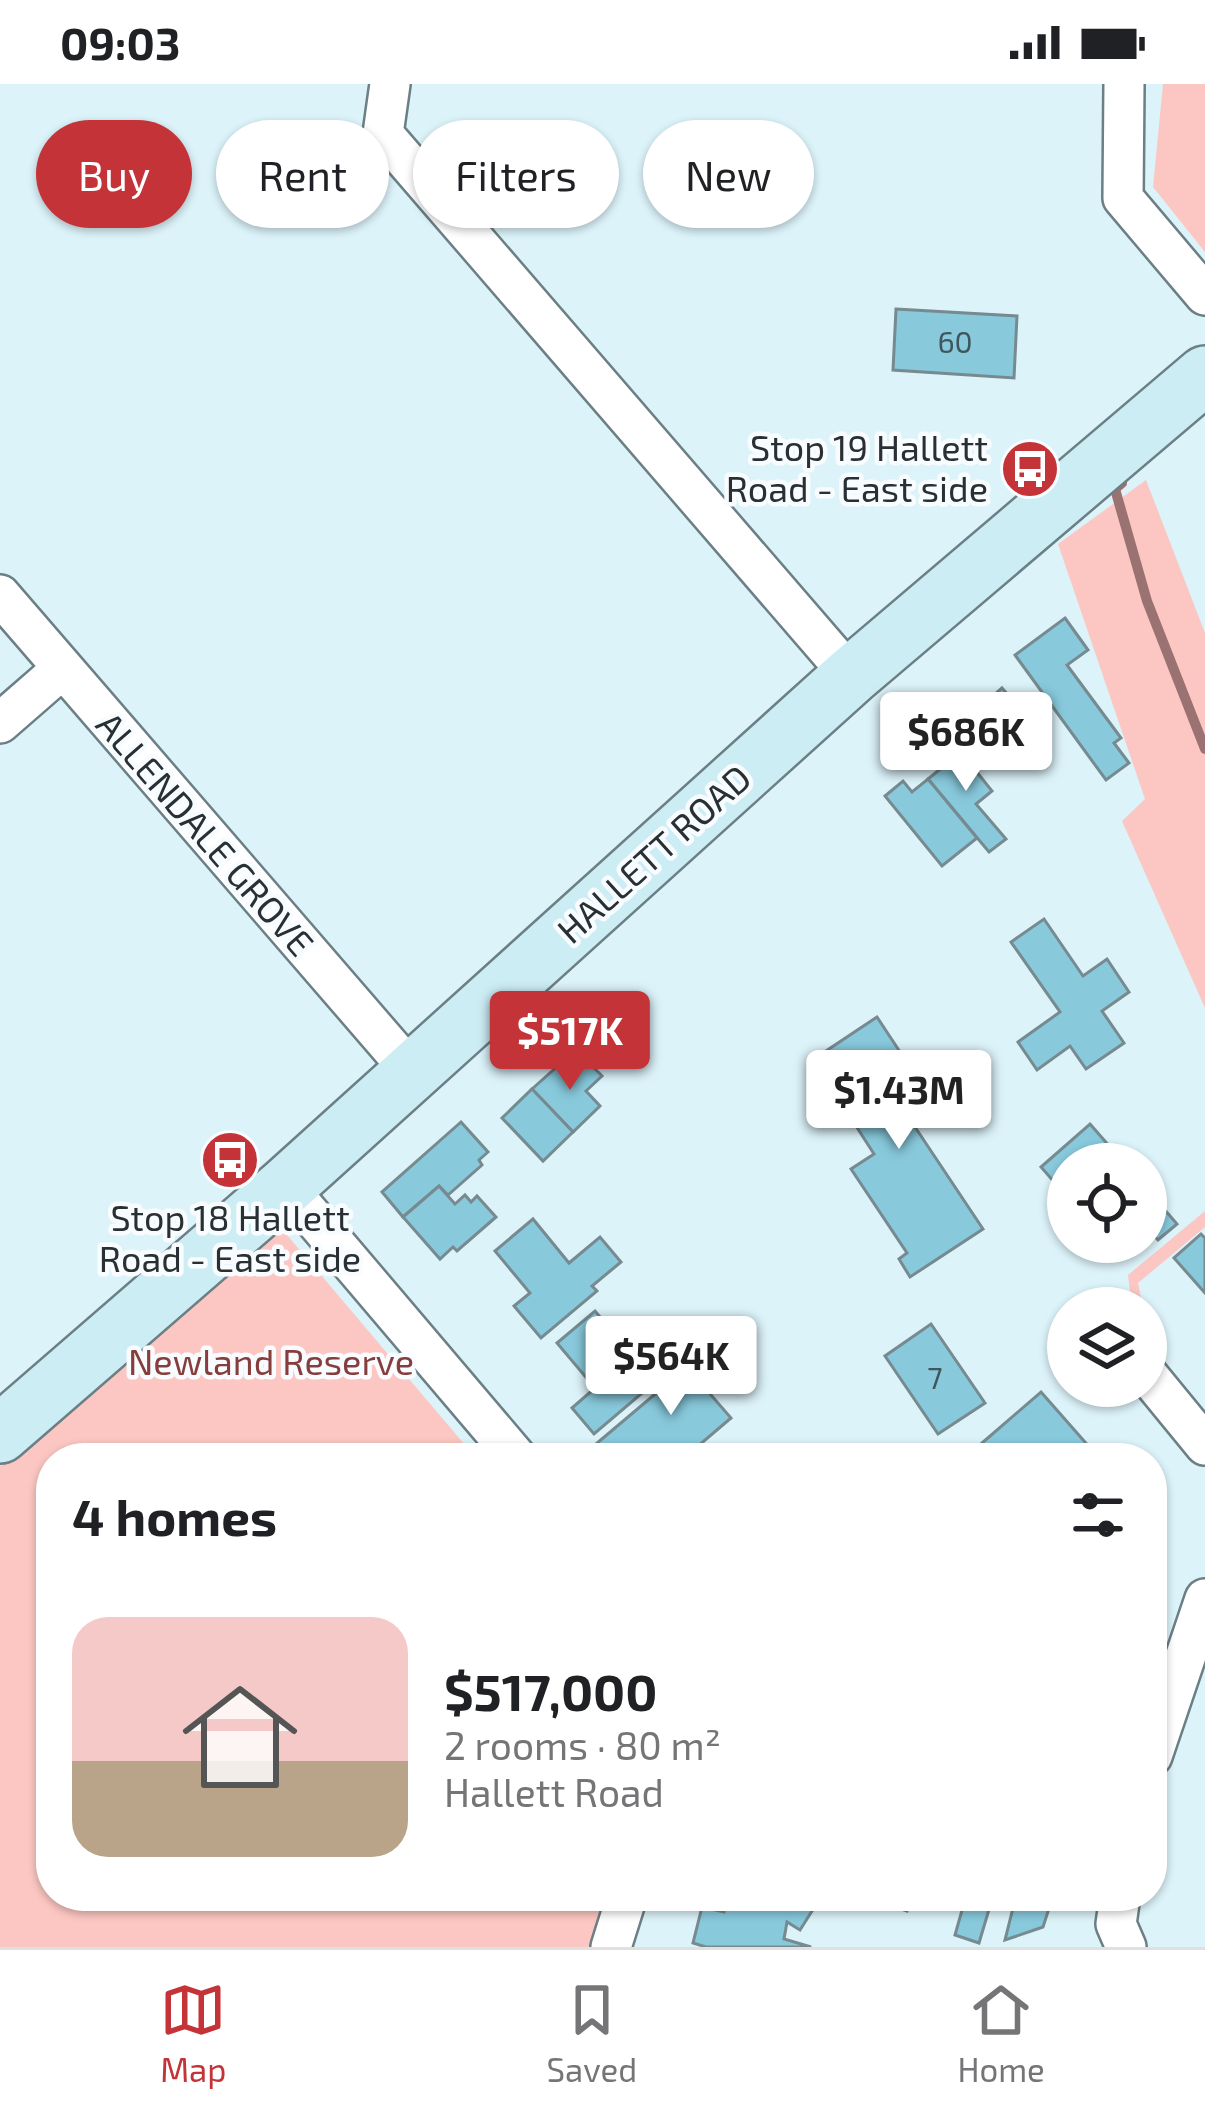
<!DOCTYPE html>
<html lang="en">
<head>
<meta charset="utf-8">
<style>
	body { margin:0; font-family:"Exo 2",sans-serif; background:#f6f6f6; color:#202124; height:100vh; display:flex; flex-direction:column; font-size:45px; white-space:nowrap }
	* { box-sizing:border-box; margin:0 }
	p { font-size:39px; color:#757577 }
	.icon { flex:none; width:66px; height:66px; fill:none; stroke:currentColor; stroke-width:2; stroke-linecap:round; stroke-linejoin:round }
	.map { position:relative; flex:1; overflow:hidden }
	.sheet { position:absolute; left:36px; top:1359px; width:1131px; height:468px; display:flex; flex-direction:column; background:#fff; border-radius:48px; box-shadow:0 3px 9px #0004 }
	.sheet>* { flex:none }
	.guide { position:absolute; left:36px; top:36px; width:1134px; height:108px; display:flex; gap:24px }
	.tools { position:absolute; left:1047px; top:1059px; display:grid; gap:24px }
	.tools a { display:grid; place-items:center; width:120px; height:120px; border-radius:50%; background:#fff; box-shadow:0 3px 9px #0004; font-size:60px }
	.price { position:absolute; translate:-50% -102px; padding:0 27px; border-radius:12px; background:#fff; color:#222; font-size:39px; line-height:78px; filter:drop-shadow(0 3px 6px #0008) }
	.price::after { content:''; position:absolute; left:50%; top:72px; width:36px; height:27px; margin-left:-18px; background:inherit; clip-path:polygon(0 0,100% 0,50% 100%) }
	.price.current { background:#c33338; color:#fff }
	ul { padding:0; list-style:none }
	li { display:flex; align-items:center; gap:36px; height:300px; padding:0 36px }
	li+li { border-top:3px solid #e0e0e0 }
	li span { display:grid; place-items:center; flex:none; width:336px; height:240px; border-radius:36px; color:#555 }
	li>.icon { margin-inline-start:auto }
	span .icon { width:144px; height:144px; fill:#fffc; stroke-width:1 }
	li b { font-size:51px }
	h2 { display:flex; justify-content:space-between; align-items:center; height:144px; padding:0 36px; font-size:51px }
	.pill { padding:0 42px; border-radius:54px; background:#fff; box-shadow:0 3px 9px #0004; font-size:42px; line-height:108px }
	.pill.current { background:#c33338; color:#fff }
	.status { display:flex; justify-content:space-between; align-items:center; height:84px; padding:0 60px; background:#fff; direction:ltr }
	.status svg { height:33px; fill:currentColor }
	.menu { display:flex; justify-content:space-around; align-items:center; height:168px; border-top:3px solid #e0e0e0; background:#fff; font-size:33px; color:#757577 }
	.menu a { display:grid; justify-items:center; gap:6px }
	.menu .current { color:#c33338 }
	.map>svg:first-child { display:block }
</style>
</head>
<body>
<div class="status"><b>09:03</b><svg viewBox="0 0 49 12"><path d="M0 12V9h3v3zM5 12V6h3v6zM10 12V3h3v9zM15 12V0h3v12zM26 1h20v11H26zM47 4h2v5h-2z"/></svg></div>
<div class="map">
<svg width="1205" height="1863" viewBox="0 0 1205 1863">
	<rect width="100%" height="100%" fill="#dcf3fa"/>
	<g fill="#fcc7c2">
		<path d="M1163,0H1205V168L1153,103Z"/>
		<path d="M1146,396L1205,549V924L1122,737L1145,715L1058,460Z"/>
		<path d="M1205,1127V1143L1138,1199L1142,1218L1131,1215L1128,1191Z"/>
		<path d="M282,1145L476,1374H51V1812H612L595,1863H0V1382Z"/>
	</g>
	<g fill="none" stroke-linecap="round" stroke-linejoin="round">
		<path stroke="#997271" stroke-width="10" d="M1122,399L1115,405L1147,517L1205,665"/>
	</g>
	<g fill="#88c9dc" stroke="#768a90" stroke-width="3">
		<path d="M896,225L1017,232L1014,294L893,286Z"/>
		<path d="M1065,534L1088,566L1067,581L1121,654L1114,659L1129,679L1106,696L1015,571Z"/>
		<path d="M1002,604L1039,647L1006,676L969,633Z"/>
		<path d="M952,657L992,707L976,720L1006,755L989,768L928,695L944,682L935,671Z"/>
		<path d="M928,695L977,754L942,782L885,712L903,697L912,708Z"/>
		<path d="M1044,835L1083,892L1107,875L1129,908L1102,927L1124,959L1086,985L1070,962L1037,986L1018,958L1060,928L1011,858Z"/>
		<path d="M877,933L904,974L892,981L926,1031L913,1040L983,1145L910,1193L899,1175L907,1169L851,1085L874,1070L847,1028L858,1021L823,969Z"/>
		<path d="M584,974L602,992L586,1007L600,1022L573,1048L532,1005L560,980L569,989Z"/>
		<path d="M532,1005L573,1048L543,1077L502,1034Z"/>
		<path d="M461,1038L488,1068L479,1076L482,1081L448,1111L439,1102L403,1133L382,1108Z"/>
		<path d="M1090,1040L1125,1080H1068V1114L1041,1083Z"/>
		<path d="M439,1102L455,1120L465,1111L471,1118L477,1112L496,1133L457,1167L453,1163L440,1175L403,1133Z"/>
		<path d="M1146,1104L1177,1140L1158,1156L1149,1146L1146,1149Z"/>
		<path d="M533,1135L569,1179L600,1153L621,1178L592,1202L597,1207L541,1254L514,1222L530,1209L495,1167Z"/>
		<path d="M1201,1150L1205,1154V1209L1174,1174Z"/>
		<path d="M595,1227L628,1266L640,1255L668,1287L594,1350L572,1324L595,1304L557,1259Z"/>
		<path d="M931,1240L985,1319L938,1350L885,1272Z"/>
		<path d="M706,1267L723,1286L704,1303L731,1334L684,1374H608L596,1360Z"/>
		<path d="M1041,1308L1099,1374H995L982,1359Z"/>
		<path d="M728,1812H813L819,1816L800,1846L787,1838L784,1855L811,1863H706L693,1859L702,1823L724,1828Z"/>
		<path d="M863,1812H912L907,1827Z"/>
		<path d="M966,1812H993L979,1859L955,1851Z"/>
		<path d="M1003,1812H1053L1043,1843L1005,1856L1015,1816Z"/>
	</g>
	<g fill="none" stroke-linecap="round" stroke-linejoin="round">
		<g stroke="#6b7f85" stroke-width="44">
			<g id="street">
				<path d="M390,0L383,50L851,592"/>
				<path d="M1124,0L1123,114L1205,211"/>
				<path d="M0,511L412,988"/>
				<path d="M0,639L62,585"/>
				<path d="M286,1102L517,1374"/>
				<path d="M1146,1289L1205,1361"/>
				<path d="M1152,1672L1205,1515"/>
				<path d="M1120,1812L1116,1840L1126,1863"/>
				<path d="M611,1863L627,1812"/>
			</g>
		</g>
		<g stroke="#6b7f85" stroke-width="62">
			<path id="secondary" d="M0,1350L286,1102L851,592L1205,291"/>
		</g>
		<use href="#street" stroke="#fff" stroke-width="39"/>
		<use href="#secondary" stroke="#cdedf5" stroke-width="57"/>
	</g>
	<defs>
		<g id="bus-disc" transform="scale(3)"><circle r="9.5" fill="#c33338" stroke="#f8fcfe"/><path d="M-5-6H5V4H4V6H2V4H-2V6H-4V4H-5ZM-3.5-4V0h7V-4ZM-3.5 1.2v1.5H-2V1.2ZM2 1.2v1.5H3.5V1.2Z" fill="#fff"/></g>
	</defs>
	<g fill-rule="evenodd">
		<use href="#bus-disc" x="1030" y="385"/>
		<use href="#bus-disc" x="230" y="1076"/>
	</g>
	<g text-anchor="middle" stroke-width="9" stroke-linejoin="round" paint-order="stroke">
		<g font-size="30" fill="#40565d">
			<text x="955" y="269">60</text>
			<text x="935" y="1305">7</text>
		</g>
		<g font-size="36" fill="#283033" stroke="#f8fcfe" text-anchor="end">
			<text x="988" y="377">Stop 19 Hallett<tspan x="988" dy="41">Road - East side</tspan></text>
			<text x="230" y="1147" text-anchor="middle">Stop 18 Hallett<tspan x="230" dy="41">Road - East side</tspan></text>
		</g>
		<g font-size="36" fill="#283033" stroke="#f8fcfe">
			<text transform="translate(205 750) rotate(49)" y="13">ALLENDALE GROVE</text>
			<text transform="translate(654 770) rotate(-42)" y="13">HALLETT ROAD</text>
		</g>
		<g font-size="36" fill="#863d3b" stroke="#f8fcfe">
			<text x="271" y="1291">Newland Reserve</text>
		</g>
	</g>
</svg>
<div class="tools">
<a><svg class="icon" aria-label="locate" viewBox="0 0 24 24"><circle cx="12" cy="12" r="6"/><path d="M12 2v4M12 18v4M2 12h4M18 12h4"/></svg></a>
<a><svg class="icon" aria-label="layers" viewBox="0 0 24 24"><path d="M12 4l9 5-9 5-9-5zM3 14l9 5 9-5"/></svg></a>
</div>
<b class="price" style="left:966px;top:710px">$686K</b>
<b class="price current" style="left:570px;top:1009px">$517K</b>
<b class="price" style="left:899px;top:1068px">$1.43M</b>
<b class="price" style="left:671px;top:1334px">$564K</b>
<div class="guide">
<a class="pill current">Buy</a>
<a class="pill">Rent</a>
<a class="pill">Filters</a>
<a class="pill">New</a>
</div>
<section class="sheet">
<h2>4 homes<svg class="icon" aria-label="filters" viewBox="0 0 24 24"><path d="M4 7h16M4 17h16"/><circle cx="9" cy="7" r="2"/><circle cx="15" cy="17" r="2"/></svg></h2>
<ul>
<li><span style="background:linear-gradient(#f6c9c9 60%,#b9a48a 0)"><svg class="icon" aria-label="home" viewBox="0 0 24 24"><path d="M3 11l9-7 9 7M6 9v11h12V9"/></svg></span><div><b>$517,000</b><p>2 rooms · 80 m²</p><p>Hallett Road</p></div></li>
</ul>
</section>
</div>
<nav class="menu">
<a class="current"><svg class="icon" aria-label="map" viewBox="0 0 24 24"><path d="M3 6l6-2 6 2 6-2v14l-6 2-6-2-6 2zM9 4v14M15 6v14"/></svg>Map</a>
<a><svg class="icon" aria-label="saved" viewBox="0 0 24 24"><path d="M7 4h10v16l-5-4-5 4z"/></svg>Saved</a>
<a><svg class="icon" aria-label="home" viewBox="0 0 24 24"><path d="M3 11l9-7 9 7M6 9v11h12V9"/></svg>Home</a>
</nav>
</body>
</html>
